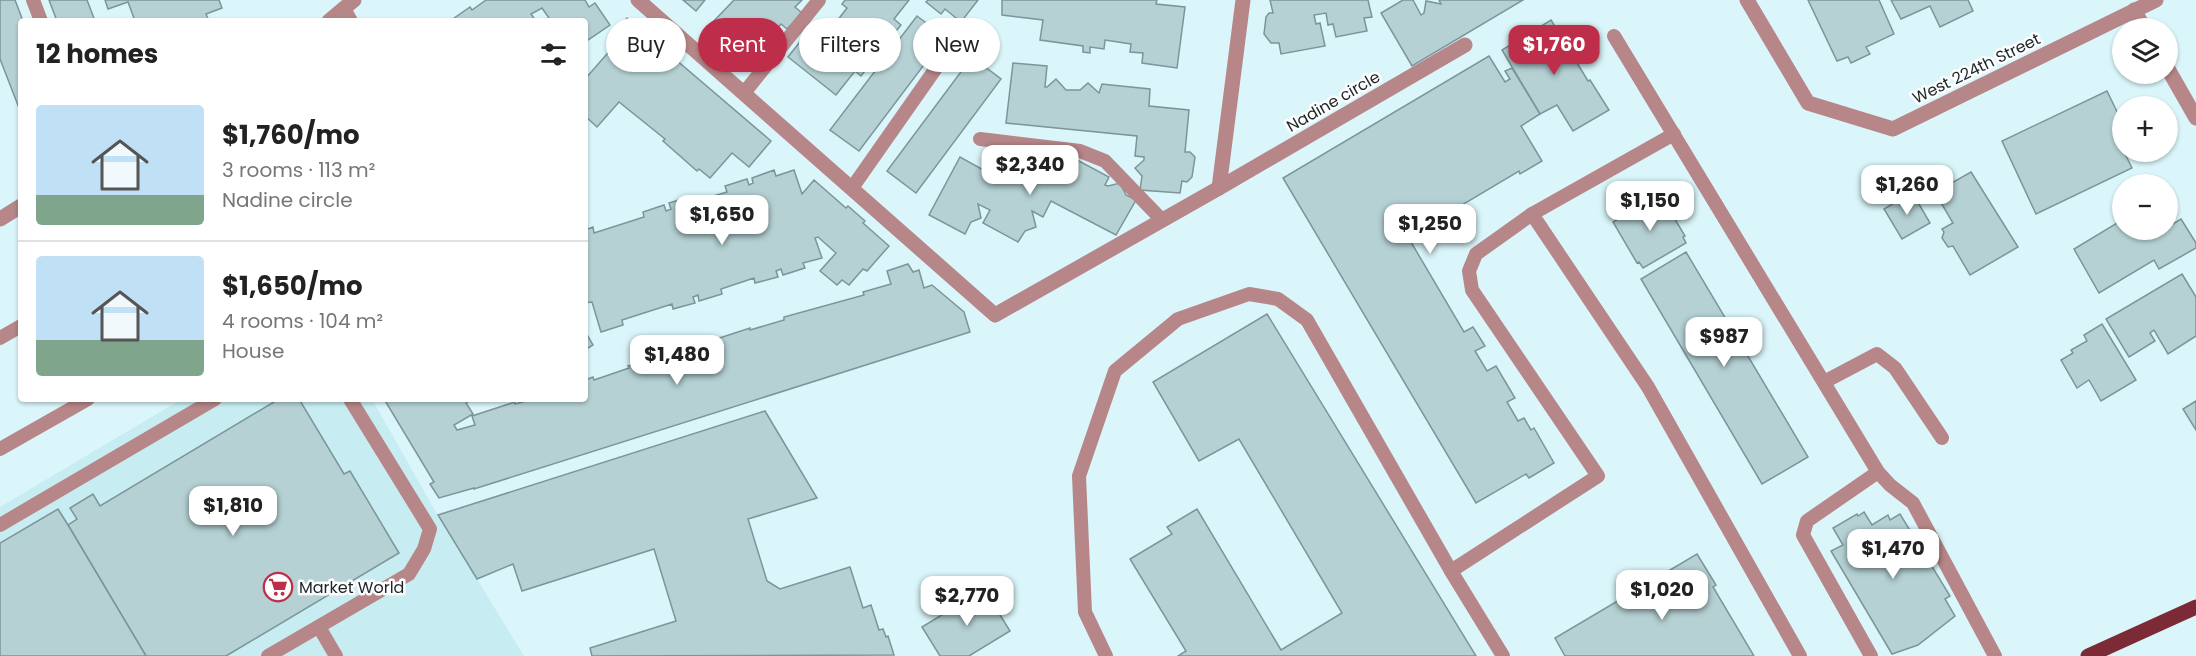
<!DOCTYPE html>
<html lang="en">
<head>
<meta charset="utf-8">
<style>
	body { margin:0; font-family:Poppins,sans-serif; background:#f2f2f2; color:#222; height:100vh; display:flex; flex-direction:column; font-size:22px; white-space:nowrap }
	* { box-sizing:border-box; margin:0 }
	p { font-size:20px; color:#767676 }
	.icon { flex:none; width:33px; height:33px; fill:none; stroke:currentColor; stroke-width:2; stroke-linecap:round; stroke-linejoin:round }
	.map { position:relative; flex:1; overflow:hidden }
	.sheet { position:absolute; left:18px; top:18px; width:570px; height:384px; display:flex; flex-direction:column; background:#fff; border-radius:6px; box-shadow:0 2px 4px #0004 }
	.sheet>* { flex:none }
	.hud { position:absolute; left:606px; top:18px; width:570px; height:54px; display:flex; gap:12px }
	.buttons { position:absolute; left:2112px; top:18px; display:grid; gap:12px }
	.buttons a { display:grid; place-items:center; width:66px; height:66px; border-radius:50%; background:#fff; box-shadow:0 2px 4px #0004; font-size:30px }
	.price { position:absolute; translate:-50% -51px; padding:0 14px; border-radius:12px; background:#fff; color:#222; font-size:20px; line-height:39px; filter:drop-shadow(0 2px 3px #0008) }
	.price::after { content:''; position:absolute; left:50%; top:36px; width:18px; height:14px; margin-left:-9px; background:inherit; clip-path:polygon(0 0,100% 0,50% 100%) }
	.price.active { background:#be2d49; color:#fff }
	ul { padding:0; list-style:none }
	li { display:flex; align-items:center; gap:18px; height:150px; padding:0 18px }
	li+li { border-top:2px solid #e0e0e0 }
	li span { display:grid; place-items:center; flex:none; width:168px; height:120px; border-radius:6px; color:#555 }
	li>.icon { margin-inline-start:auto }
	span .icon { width:72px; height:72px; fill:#fffc; stroke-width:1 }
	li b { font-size:26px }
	h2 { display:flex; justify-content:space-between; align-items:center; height:72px; padding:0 18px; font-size:26px }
	.pill { padding:0 21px; border-radius:27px; background:#fff; box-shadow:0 2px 4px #0004; font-size:21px; line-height:54px }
	.pill.active { background:#be2d49; color:#fff }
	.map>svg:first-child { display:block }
</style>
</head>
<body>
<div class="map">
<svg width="2196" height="656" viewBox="0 0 2196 656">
	<rect width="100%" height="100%" fill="#daf6fa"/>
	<path fill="#c7edf2" d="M182,399H372L433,507L524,656H0V507Z"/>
	<g fill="#b5d1d4" stroke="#7b9599" stroke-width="1.5">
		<path d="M0,0H15L23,21H21V113L0,59Z"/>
		<path d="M49,0H87L95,21H57Z"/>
		<path d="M105,0H219L222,8L206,14L209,21H135L128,2L108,9Z"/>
		<path d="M486,0H585L589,7L595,3L610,25L585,42V21H551L542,8L531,14L536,21H450L470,7L472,10Z"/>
		<path d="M683,0H705L696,11Z"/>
		<path d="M734,0H802L795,7L802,13L787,29L781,24L750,58L712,23Z"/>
		<path d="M845,0H909L894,19L901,25L887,42L881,37L869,53L875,58L861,76L855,71L836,95L788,57L810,29L817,35L825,25L830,30L847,8L842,4Z"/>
		<path d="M928,0H978L961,22L945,9L941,14L926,2Z"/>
		<path d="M1002,0H1157L1156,4L1185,7L1177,68L1142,63L1143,53L1130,52L1131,44L1105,40L1104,49L1090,47V53L1083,52V46L1040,40L1043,20L1002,15Z"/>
		<path d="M1270,0H1368L1372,17L1364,18L1367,31L1336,37L1333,24L1328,25L1326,13L1314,15L1316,24L1320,23L1325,46L1281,54L1279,43H1271L1264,34L1266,17L1269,13H1273Z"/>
		<path d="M1403,0H1413L1421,15L1424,13L1426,1L1441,4L1439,0H1523L1412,66L1381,13Z"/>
		<path d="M1808,0H1879L1894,34L1866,47L1870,54L1851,63L1848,57L1837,61Z"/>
		<path d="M1891,0H1968L1973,11L1940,27L1930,6L1901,19Z"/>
		<path d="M917,16L945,37L859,151L830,130Z"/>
		<path d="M627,18L771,141L749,167L732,153L710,178L699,169L697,171L663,141L665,139L619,102L597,127L585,116V79L628,30L622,24Z"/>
		<path d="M1551,20L1588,81L1590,80L1609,110L1573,131L1557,105L1540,114L1502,50Z"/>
		<path d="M1489,56L1505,82L1510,79L1505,71L1512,68L1540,114L1521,126L1542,161L1520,174L1519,171L1408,237L1464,332L1473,327L1485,346L1475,351L1487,371L1496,366L1515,398L1507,402L1518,421L1524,418L1531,430L1534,428L1554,463L1529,478L1526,474L1476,503L1283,178Z"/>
		<path d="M972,57L1001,79L916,193L887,171Z"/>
		<path d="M1013,63L1047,66L1045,87H1047L1056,79L1066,90H1080L1088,83L1099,93L1102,84L1150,89L1149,106L1189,110L1185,152H1190L1195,157L1192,177L1187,182L1182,181L1180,193L1140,190L1142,176L1135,168L1144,160V157L1135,156L1137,136L1006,123Z"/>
		<path d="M2107,91L2122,122V125L2114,129L2122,152H2124L2132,168L2036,214L2002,141Z"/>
		<path d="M1023,150L1058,169L1066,154L1109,177L1105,185L1108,186L1120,183L1126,195L1136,200L1116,235L1051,201L1043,217L1032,211L1036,227L1025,231L1018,242L983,223L990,210L978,204L981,218L971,222L965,234L929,215L960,157L1005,182Z"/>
		<path d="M774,170L776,176L794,170L802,194L814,180L846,208L848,206L865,221L863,223L889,246L867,271L863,269L849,285L842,280L837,285L820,271L836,253L818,237L815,238L822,258L803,263L805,268L783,275L781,269L776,271L778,277L755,283L754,278L721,289L722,294L699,301L698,295L693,297L695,303L673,309L672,304L622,320L623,325L601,332L592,302L585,303V230L593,227L594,233L644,217L643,212L664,205L666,211L671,209L669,203L692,196L693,202L727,192L725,186L747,179L749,185L753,183L752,178Z"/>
		<path d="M1971,172L2018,247L1970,275L1953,246L1948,247L1942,238L1944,232L1942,229L1953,223L1940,201L1946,197L1941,189Z"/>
		<path d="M1912,192L1930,223L1902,239L1884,209Z"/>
		<path d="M1660,194L1685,236L1683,237L1686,243L1643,268L1639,262L1637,263L1613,222Z"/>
		<path d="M2181,219L2196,243V248L2159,269L2154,260L2099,293L2074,249L2122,220V230H2168V227Z"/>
		<path d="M1686,252L1808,457L1762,484L1641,279Z"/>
		<path d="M908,264L913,272L919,270L924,288L932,285L964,312L970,332L474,489V488L439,498L430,484L434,482L384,399H467L469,401L466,403L473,414L454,425L457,430L475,425L472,416L515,402V404L533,399H585V380L593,377L594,380L629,368L628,366L707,344V342L750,328V330L784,320V317L864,295L863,292L891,284L887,271Z"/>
		<path d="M2182,274L2196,297V336L2168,354L2154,330L2150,333L2155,341L2129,357L2106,319Z"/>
		<path d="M1267,314L1476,656H1178L1186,651L1130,559L1172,534L1167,527L1197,509L1281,650L1342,613L1239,439L1199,461L1153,382Z"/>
		<path d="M2102,324L2136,380L2101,401L2089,380L2077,388L2061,360L2073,353L2071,350L2087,341L2084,335Z"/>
		<path d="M585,331L593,345L585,350Z"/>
		<path d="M279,399H299L344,474L350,471L399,553L226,656H146L68,525L77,519L70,508L93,494L100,506Z"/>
		<path d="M2196,401V430L2183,409Z"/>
		<path d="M765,411L817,498L748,519L767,581L780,589L850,567L863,608L871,605L879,630L883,629L886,637L888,636L894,655L592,656L590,648L676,621L654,549L522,591L513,564L477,579L438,515Z"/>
		<path d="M58,509L68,525L146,656H0V543Z"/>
		<path d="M1864,512L1872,525L1888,515L1890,520L1900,514L1950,596L1945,599L1955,616L1918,645L1892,654L1831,551L1843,545L1833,528L1857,514L1858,516Z"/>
		<path d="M1697,554L1716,585L1713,587L1754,656H1565L1555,638Z"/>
		<path d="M984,589L1010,631L969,656H940L922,627Z"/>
	</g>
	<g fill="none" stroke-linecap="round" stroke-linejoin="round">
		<g stroke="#b68688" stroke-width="14">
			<path d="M33,0L41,21"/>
			<path d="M344,9L351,21"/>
			<path d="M1614,36L1878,472"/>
			<path d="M744,93L819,0"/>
			<path d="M1674,134L1532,214L1648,387L1800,656"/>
			<path d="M980,139L1080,151L1105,161L1162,220"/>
			<path d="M852,188L948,51"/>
			<path d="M0,338L21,326"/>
			<path d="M1824,382L1877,354L1895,368L1942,438"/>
			<path d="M0,449L88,399"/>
			<path d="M0,525L215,399"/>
			<path d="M1451,571L1598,476L1472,290L1469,271L1476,254L1532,214"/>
			<path d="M319,627L336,656"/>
			<path d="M268,656L409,574L424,549L430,529L350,399"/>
			<path d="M1106,656L1085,612L1079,476L1115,371L1178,319L1249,294L1278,299L1307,320L1451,571L1503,656"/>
			<path d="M1871,656L1803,535L1807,521L1878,472L1890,485L1913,503L1995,656"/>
		</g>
		<g stroke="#b68688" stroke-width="15">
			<path d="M638,0L995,315L1219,188L1243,0"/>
			<path d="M1747,0L1808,103L1893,129L2156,0"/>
			<path d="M2134,10L2144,28"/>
			<path d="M2168,69L2196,118"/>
			<path d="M1219,188L1465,45"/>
		</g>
		<g stroke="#b68688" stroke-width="15">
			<path d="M329,21L354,0"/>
			<path d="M0,219L21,206"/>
		</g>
		<path stroke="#7c2a36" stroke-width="15" d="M2088,656L2196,607"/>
	</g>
	<defs>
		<g id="supermarket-ring" transform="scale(1.5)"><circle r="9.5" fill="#fdfdfd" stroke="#be2d49" stroke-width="1.5"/><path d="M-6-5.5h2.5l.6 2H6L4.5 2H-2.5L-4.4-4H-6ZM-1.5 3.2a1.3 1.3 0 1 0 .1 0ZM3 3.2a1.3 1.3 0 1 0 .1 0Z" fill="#be2d49"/></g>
	</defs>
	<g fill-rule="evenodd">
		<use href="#supermarket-ring" x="278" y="587"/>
	</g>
	<g text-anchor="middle" stroke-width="5" stroke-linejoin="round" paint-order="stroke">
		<g font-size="16" fill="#1b2527" stroke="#fdfdfd">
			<text transform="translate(1976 68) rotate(-26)" y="6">West 224th Street</text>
			<text transform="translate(1333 101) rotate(-30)" y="6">Nadine circle</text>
		</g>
		<g font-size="16" fill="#1b2527" stroke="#fdfdfd" text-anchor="start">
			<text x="299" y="593">Market World</text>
		</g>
	</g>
</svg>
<div class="buttons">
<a><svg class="icon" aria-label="layers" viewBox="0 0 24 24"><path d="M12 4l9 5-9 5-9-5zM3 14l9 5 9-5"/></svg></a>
<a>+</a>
<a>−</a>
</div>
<b class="price active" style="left:1554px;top:76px">$1,760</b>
<b class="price" style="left:1030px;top:196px">$2,340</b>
<b class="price" style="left:1907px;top:216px">$1,260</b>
<b class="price" style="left:1650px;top:232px">$1,150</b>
<b class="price" style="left:722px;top:246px">$1,650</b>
<b class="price" style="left:1430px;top:255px">$1,250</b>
<b class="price" style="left:1724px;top:368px">$987</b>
<b class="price" style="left:677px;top:386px">$1,480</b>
<b class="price" style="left:233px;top:537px">$1,810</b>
<b class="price" style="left:1893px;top:580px">$1,470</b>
<b class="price" style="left:1662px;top:621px">$1,020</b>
<b class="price" style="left:967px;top:627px">$2,770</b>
<div class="hud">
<a class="pill">Buy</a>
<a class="pill active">Rent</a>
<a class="pill">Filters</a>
<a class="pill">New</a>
</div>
<section class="sheet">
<h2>12 homes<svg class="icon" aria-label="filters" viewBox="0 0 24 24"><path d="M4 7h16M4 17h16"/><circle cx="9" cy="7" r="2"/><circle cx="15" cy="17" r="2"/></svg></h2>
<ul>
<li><span style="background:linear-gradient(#bfe0f5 75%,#7fa58c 0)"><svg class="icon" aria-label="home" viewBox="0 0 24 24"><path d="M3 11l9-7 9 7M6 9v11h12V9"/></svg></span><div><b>$1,760/mo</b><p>3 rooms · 113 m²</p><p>Nadine circle</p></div></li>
<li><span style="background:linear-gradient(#bfe0f5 70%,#7fa58c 0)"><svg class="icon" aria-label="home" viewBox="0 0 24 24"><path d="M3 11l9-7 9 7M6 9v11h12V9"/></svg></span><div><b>$1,650/mo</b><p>4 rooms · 104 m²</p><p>House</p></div></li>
</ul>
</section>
</div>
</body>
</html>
